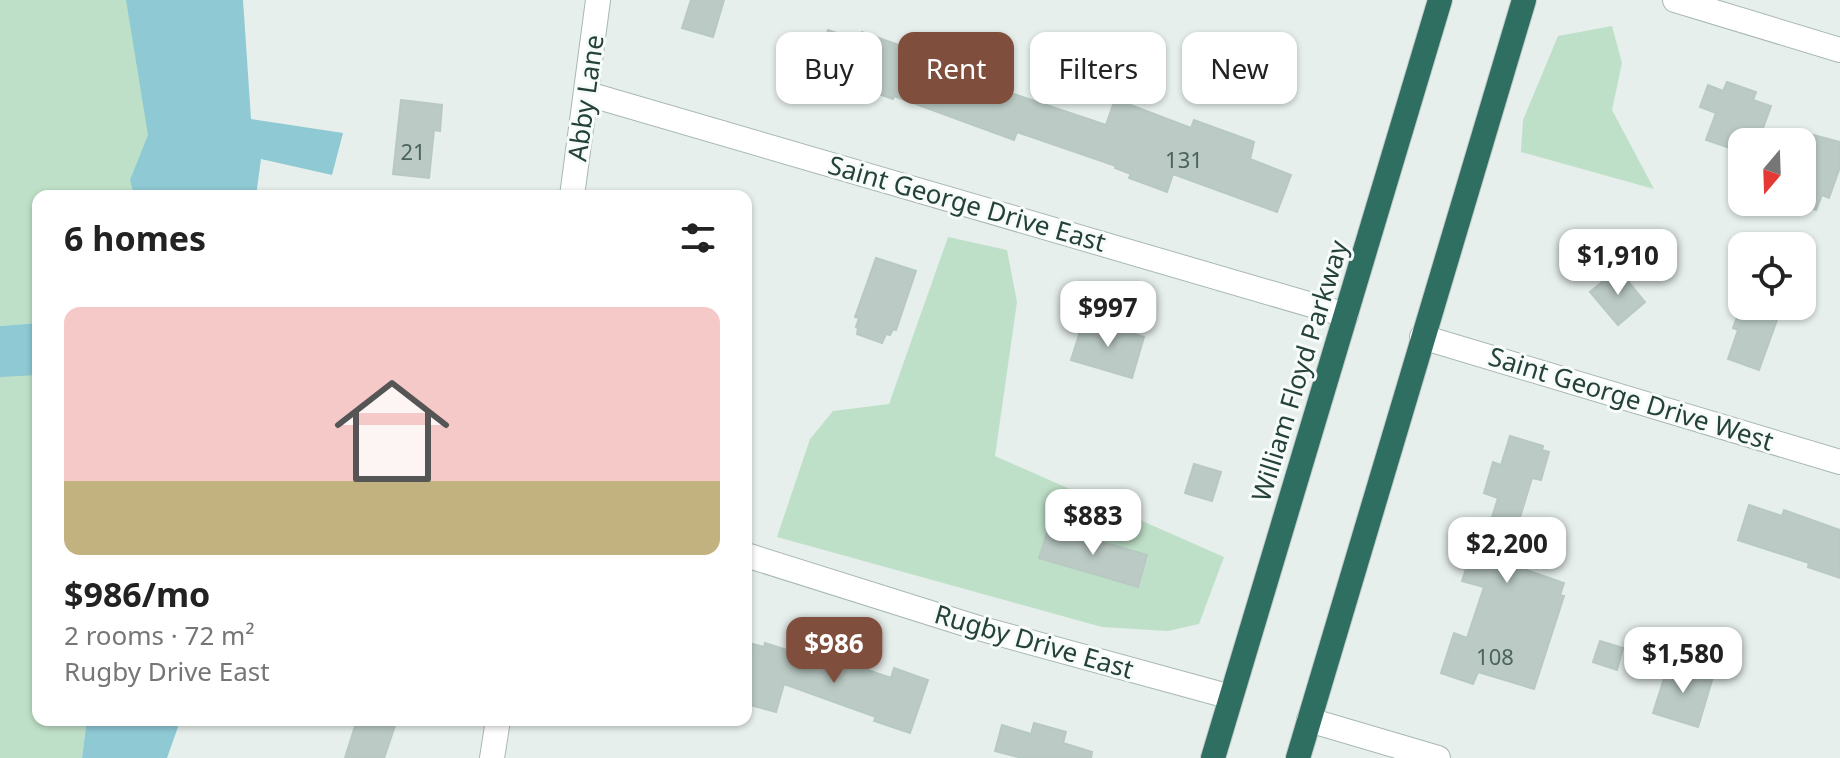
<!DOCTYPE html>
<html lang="en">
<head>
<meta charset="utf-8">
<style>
	body { margin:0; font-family:"Noto Sans",sans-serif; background:#f6f6f6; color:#222; height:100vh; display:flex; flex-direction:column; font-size:30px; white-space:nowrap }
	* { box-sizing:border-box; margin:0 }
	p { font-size:26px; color:#767676 }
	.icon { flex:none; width:44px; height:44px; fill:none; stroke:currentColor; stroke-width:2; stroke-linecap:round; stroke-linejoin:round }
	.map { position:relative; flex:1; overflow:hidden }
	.details { position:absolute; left:32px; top:190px; width:720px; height:536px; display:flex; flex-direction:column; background:#fff; border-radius:16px; box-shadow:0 2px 6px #0004 }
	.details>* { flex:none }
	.hud { position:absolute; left:776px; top:32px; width:760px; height:72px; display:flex; gap:16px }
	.needle { width:52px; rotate:199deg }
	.tools { position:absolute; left:1728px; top:128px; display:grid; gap:16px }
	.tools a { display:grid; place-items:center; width:88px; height:88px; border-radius:16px; background:#fff; box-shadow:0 2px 6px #0004; font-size:40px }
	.price { position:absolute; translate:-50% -68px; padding:0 18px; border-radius:16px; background:#fff; color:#222; font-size:26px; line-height:52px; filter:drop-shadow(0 2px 4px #0008) }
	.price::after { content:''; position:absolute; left:50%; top:48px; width:24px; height:18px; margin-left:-12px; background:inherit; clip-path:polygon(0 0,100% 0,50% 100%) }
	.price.current { background:#804e3d; color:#fff }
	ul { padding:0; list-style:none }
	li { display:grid; align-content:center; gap:16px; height:424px; padding:0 32px }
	li span { display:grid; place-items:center; height:248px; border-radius:16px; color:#555 }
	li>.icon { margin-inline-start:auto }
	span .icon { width:144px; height:144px; fill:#fffc; stroke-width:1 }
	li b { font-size:34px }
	h2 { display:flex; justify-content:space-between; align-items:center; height:96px; padding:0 32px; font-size:34px }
	.tag { padding:0 28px; border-radius:16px; background:#fff; box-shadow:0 2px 6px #0004; font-size:28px; line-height:72px }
	.tag.current { background:#804e3d; color:#fff }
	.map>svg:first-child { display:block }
</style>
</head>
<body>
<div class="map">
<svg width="1840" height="758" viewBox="0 0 1840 758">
	<rect width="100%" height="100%" fill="#e6efeb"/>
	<g fill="#bfe0c8">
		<path d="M0,0H186L166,196H38V323L0,326Z"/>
		<path d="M1612,26L1622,63L1612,110L1654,189L1521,152L1523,120L1558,36Z"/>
		<path d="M948,237L1007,250L1017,302L995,456L1224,557L1199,624L1168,631L1102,627L777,537L810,439L833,411L889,404Z"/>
		<path d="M38,344V720H83L86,725L82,758H0V345Z"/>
	</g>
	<g fill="#8ec9d4">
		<path d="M126,0H243L251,119L343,133L332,175L261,159L256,196H134L130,180L148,135Z"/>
		<path d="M38,323V375L0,377V326Z"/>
		<path d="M83,720H172L178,727L167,758H82L86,726Z"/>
	</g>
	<g fill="#bbcac4" stroke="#b8c9c2" stroke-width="2">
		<path d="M691,0H724L713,37L682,28Z"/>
		<path d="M828,30L859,41L862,32L944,61L946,57L997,74L993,87L1106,125L1115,99L1191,128L1194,120L1254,142L1250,159L1291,175L1277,212L1173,174L1167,192L1129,178L1131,174L1115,168L1116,166L1017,132L1014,140L894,96L893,99L853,85L821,71L823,65L817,63Z"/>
		<path d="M1727,82L1756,92L1753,100L1771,106L1758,142H1742V152L1706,140L1716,113L1700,107L1708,85L1723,91Z"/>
		<path d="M401,100L442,105L440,131L434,130L429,178L393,174Z"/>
		<path d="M1802,132L1840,142V167L1829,198L1822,195L1816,210L1795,202H1802Z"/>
		<path d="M876,258L916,271L896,330L893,329L890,335L886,334L882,343L857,334L858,328L856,327L859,318L855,317Z"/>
		<path d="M1618,269L1645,302L1618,325L1590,292Z"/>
		<path d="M1741,306H1782L1759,370L1728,359L1738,330L1733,328Z"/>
		<path d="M1084,319L1144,337L1132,378L1071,360Z"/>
		<path d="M1510,436L1543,446L1542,450L1549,452L1541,480L1532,478L1510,550L1513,551L1509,564L1564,583L1560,595L1564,596L1534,689L1478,672L1473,684L1441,673L1454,633L1467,638L1484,587L1462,581L1466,569L1458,567L1466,540L1484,543L1498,498L1484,493L1493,462L1501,465Z"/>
		<path d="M1194,464L1221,472L1212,501L1185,493Z"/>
		<path d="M1749,505L1782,516L1784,510L1840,530V578L1808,567L1809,563L1738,540Z"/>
		<path d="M1049,527L1147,555L1138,587L1039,558Z"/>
		<path d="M1600,641L1623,648L1617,670L1593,662Z"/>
		<path d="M765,643L840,667L842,661L891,678L894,668L928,680L910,733L874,721L876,717L784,684L776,712L746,704V670L753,644L764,647Z"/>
		<path d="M1669,663L1713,677L1698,727L1653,713Z"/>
		<path d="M357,720H397L384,758H345Z"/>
		<path d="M1034,723L1066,732L1063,743L1092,752L1091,758H1022L995,751L1002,725L1031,734Z"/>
	</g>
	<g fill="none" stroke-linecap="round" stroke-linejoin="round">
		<g stroke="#a8b8b2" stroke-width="26">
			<g id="street">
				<path d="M1675,0L1840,50"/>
				<path d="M588,94L1346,315"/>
				<path d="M572,196L598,0"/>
				<path d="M1422,337L1840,462"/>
				<path d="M746,555L975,627L1231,697"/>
				<path d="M1309,720L1438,758"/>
				<path d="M492,758L498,720"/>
			</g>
		</g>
		<g stroke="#c2cac8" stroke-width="26">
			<g id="highway">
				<path d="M1213,758L1440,0"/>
				<path d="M1298,758L1524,0"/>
			</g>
		</g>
		<use href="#street" stroke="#fff" stroke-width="24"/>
		<use href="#highway" stroke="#2f6f62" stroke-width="24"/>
	</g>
	<g text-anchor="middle" stroke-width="6" stroke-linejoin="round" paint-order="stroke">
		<g font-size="22" fill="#4a645c">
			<text x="413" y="160">21</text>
			<text x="1184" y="168">131</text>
			<text x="1495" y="665">108</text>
		</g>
		<g font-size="26" fill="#24423a" stroke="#f7fbf9">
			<text transform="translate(586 98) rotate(-82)" y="9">Abby Lane</text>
			<text transform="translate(967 204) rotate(16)" y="9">Saint George Drive East</text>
			<text transform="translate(1300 371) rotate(-73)" y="9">William Floyd Parkway</text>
			<text transform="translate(1631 399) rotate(17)" y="9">Saint George Drive West</text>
			<text transform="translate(1034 642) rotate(16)" y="9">Rugby Drive East</text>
		</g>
	</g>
</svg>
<div class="tools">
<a><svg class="needle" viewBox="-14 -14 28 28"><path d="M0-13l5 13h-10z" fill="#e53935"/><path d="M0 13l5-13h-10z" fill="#767676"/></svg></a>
<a><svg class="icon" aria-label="locate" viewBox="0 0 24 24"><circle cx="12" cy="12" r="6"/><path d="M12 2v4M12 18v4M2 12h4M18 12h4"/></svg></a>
</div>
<b class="price" style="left:1618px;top:297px">$1,910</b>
<b class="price" style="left:1108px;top:349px">$997</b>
<b class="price" style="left:1093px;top:557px">$883</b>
<b class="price" style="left:1507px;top:585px">$2,200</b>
<b class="price current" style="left:834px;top:685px">$986</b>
<b class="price" style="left:1683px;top:695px">$1,580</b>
<div class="hud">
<a class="tag">Buy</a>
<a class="tag current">Rent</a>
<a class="tag">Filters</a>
<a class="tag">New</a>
</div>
<section class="details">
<h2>6 homes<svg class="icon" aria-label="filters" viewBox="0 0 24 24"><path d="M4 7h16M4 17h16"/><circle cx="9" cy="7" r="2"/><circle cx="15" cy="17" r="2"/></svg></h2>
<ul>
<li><span style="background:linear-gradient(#f6c9c9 70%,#c2b280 0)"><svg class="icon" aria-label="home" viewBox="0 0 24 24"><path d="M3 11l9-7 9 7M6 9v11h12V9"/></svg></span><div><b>$986/mo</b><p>2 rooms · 72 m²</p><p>Rugby Drive East</p></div></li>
</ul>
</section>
</div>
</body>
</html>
